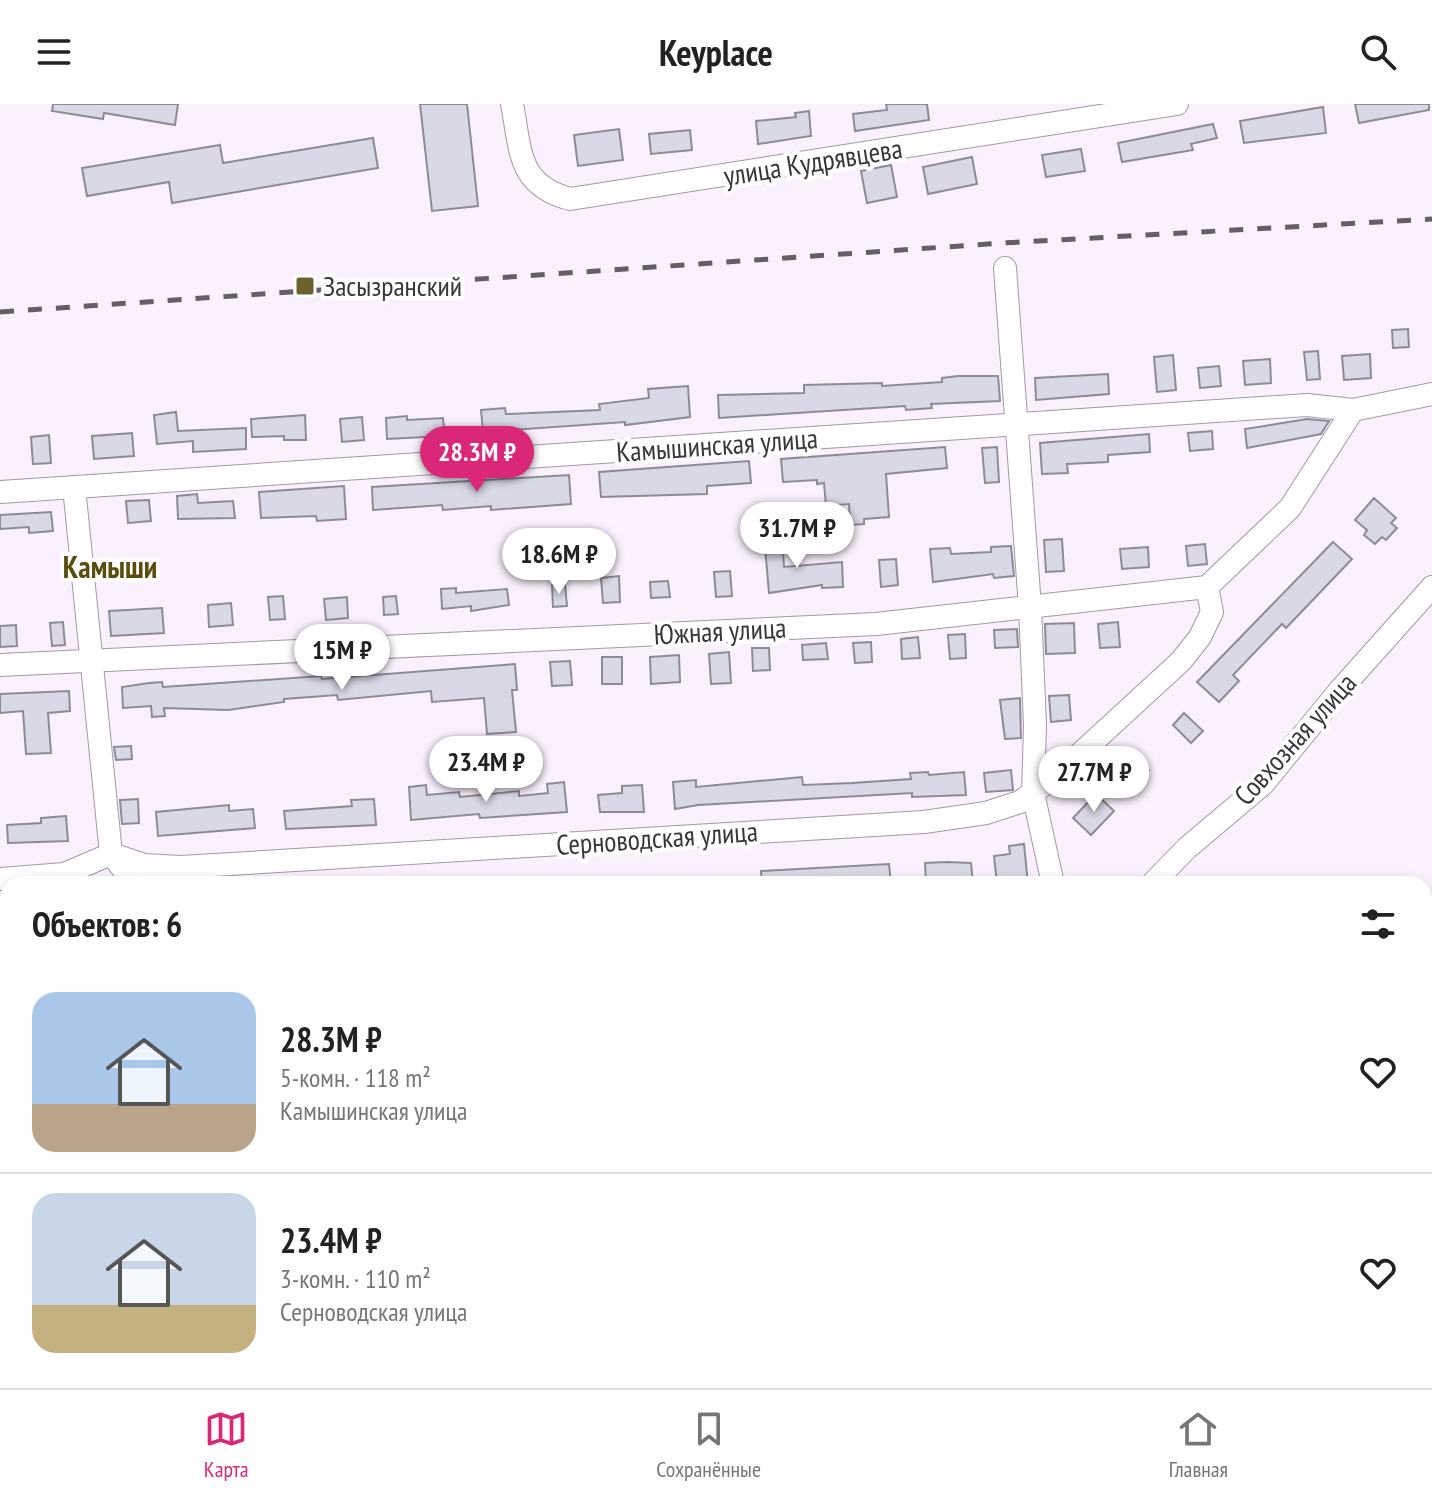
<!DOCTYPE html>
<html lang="ru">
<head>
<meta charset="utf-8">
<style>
	body { margin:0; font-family:"PT Sans Narrow",sans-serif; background:#f2f2f2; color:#222; height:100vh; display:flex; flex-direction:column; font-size:30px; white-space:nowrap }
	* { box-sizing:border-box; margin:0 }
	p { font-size:26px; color:#767676 }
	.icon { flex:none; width:44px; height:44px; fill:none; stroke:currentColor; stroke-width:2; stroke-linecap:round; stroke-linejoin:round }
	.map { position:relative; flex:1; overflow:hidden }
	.sheet { position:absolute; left:0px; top:772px; width:1432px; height:512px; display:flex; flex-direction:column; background:#fff; border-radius:24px 24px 0 0; box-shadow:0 4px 12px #0003 }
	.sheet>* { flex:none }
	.price { position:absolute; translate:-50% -68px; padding:0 18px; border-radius:28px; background:#fff; color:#222; font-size:26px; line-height:52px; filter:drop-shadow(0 2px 4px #0008) }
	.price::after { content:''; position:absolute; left:50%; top:48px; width:24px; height:18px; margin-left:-12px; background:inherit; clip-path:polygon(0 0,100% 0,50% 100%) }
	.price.active { background:#db2777; color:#fff }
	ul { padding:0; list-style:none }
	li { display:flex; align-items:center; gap:24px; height:200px; padding:0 32px }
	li+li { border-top:2px solid #e0e0e0 }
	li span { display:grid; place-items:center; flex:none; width:224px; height:160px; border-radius:24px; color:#555 }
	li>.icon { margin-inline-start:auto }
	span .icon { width:96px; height:96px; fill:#fffc; stroke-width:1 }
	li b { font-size:34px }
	h2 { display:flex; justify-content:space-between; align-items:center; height:96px; padding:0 32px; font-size:34px }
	header { display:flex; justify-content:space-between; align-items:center; height:104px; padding:0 32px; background:#fff; font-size:36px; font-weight:600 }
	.tab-bar { display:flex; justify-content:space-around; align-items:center; height:112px; border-top:2px solid #e0e0e0; background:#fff; font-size:22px; color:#767676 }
	.tab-bar a { display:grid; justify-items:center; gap:4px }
	.tab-bar .active { color:#db2777 }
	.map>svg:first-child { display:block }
</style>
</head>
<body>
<header><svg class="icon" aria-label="menu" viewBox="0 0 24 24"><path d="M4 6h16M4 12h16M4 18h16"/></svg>Keyplace<svg class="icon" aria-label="search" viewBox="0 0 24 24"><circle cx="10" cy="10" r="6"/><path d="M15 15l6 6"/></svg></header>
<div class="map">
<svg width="1432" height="1284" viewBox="0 0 1432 1284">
	<rect width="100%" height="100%" fill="#fbf1fe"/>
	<g fill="#d8d8e6" stroke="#8c8c99" stroke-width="2">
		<path d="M53,0H178L175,21L104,9L103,15L52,7Z"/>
		<path d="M420,0H467L478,102L432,107Z"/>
		<path d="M886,0H927L929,16L855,27L853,10L887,6Z"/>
		<path d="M1355,0H1429V6L1359,19Z"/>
		<path d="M1323,3L1326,29L1244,39L1240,17Z"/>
		<path d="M809,7L811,32L758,40L756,17L796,13L795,9Z"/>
		<path d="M1213,20L1217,34L1191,40L1193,46L1122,58L1118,39Z"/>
		<path d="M619,25L623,56L578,62L574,31Z"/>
		<path d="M690,26L692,46L651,50L649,30Z"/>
		<path d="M373,34L378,64L172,99L169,78L87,92L82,64L220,41L223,59Z"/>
		<path d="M1081,45L1085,67L1046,73L1042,51Z"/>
		<path d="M972,53L977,80L928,90L923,63Z"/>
		<path d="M891,61L897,93L867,99L861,67Z"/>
		<path d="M1408,225L1409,243L1393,244L1392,226Z"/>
		<path d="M1318,247L1320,275L1307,276L1304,248Z"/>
		<path d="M1370,250L1371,274L1344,276L1342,252Z"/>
		<path d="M1173,251L1176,286L1157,288L1154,253Z"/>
		<path d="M1270,255L1271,279L1245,281L1243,257Z"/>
		<path d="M1219,262L1221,282L1200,284L1198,264Z"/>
		<path d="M1108,270L1109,290L1036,296L1035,274Z"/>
		<path d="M958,272H998L1000,297L931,300L932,304L906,306L905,302L719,314L718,291L804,289V281L882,279V282L942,278V274Z"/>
		<path d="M688,282L690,313L625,321V318L483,328L481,306L505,304L506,310L600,306L599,300L649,294L648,285Z"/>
		<path d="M176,308L178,327L246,324V345L193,348V337L157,340L154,311Z"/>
		<path d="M305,311L306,336H284V332L252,333L251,315Z"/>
		<path d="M407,312V316L443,314L445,332L387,335L386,314Z"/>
		<path d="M362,313L364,336L342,338L340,315Z"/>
		<path d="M1307,315L1329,317L1321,330L1247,344L1245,325Z"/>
		<path d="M1212,327L1213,345L1190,347L1188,329Z"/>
		<path d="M132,329L134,352L94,355L92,332Z"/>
		<path d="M1149,330L1150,348L1108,351V358L1067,360L1068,369L1042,370L1040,339Z"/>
		<path d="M49,331L51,359L33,360L31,333Z"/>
		<path d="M945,343L947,364L886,370L889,413L864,415V420L850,421L849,400L826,402L824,379L817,380V376L783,378L781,355Z"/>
		<path d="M997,343L999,378L985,379L982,344Z"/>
		<path d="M749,357L751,379L707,382V390L601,393L599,368Z"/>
		<path d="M569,371L571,400L491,406V402L443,406L442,401L373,406L372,383Z"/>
		<path d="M344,382L346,415L317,417L316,412L261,414L259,388Z"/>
		<path d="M197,390L198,399L233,397L235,414L178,415L177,392Z"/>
		<path d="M1374,394L1396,414L1391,419L1397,424L1386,436L1382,433L1375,440L1364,431L1367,426L1355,416Z"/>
		<path d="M149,396L151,417L128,419L126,397Z"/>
		<path d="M51,408L53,427L29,429V423L0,425V411Z"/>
		<path d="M782,430L784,463L842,458L843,483L822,484V481L769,489L764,431Z"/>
		<path d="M1062,435L1064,467L1046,468L1044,436Z"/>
		<path d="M1333,438L1352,455L1286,524L1282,520L1233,571L1239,577L1219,598L1197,578Z"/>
		<path d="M1205,440L1207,460L1188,462L1186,442Z"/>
		<path d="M1011,442L1014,472L994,474L993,470L933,478L930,445L950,444L951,450L991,448V443Z"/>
		<path d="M1148,443L1149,463L1122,465L1120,445Z"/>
		<path d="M896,455L898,481L881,483L879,456Z"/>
		<path d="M730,467L732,492L716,493L714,468Z"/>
		<path d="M619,472L620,498L603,499L601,474Z"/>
		<path d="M668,477L670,493L651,494L650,478Z"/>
		<path d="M565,480L567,502L553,503L552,481Z"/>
		<path d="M456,484V489L507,485L509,501L471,507V502L442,505L441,485Z"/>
		<path d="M283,492L285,515L270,516L268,493Z"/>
		<path d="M396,492L398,510L384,511L383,493Z"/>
		<path d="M347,493L348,514L326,516L324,495Z"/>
		<path d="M231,499L233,521L209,523L208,501Z"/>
		<path d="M162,504L164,529L111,532L109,507Z"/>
		<path d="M63,518L65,541L52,542L50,519Z"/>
		<path d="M1118,518L1120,543L1100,544L1098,520Z"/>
		<path d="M1074,519L1075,549L1046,550L1045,520Z"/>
		<path d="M16,521L17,542L0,543V522Z"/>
		<path d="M1017,525L1018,543L995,544L994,526Z"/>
		<path d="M965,530L966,554L950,555L948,531Z"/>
		<path d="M918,533L920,554L902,555L901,535Z"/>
		<path d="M871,538L872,558L855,559L853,539Z"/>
		<path d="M826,539L828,555L803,556L802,541Z"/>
		<path d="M752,544H769L770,566L753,567Z"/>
		<path d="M729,548L731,579L711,580L709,550Z"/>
		<path d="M679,551L680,578L651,580L650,553Z"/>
		<rect x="602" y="553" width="20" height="27"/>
		<path d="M570,557L572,581L552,582L550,558Z"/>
		<path d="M515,560L517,586H512L516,628L487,630L484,594L432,598L431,587L338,596L337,591L284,595V598L228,606L164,604L165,612L152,613L151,602L123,604L122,583L149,579L162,578L163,583L321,572L322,575Z"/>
		<path d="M69,587L70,607L48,609L51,649L26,650L23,607L0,609V590Z"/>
		<path d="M1069,591L1071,616L1051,618L1049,592Z"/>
		<path d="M1020,594L1021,634L1005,635L1000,596Z"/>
		<path d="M1184,609L1203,627L1191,639L1173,621Z"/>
		<path d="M131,642L132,655L116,656L114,643Z"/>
		<path d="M1126,644L1149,666L1132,683L1126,677L1123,681L1106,664Z"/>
		<path d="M1011,666L1013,686L986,688L984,669Z"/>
		<path d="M928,668L929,671L964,668L966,691L912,693V689L698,701L675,705L673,678L696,676V683L802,673L803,681L852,679L911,675L910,669Z"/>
		<path d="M564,678L567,708L480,714L479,710L411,716L409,683L426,681L427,691L459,688L460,693L519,687V692L548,689L547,680Z"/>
		<path d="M642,681L644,708H600L598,691L622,689V682Z"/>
		<path d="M1096,690L1114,707L1091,731L1073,714Z"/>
		<path d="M138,695L139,719L122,720L120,696Z"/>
		<path d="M374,695L376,721L286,725L284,707L352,702L351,696Z"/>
		<path d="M229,701V707L253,705L255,724L158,732L156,708Z"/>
		<path d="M66,712L68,737L8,739L7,721L41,719V714Z"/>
		<path d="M1024,740L1028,780H997L994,752L1010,750L1009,742Z"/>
		<path d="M946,758L971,759L973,780H926L925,759Z"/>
		<path d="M889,760L891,780H762L761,767Z"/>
	</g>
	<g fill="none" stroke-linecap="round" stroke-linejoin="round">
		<g stroke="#a199a4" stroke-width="24">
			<g id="minor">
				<path d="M512,0C521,46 517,81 570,95L1177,0"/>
				<path d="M1005,164L1030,503L1035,622L1033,689L1053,780"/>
				<path d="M74,383L111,750L135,780"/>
				<path d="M0,388L1307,301L1353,306L1432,290"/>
				<path d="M0,561L876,520L1207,483L1290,404L1353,306"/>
				<path d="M0,775L64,770L111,750L144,761L181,763L924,718L986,709L1020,698L1057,671L1181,557L1200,533L1212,508L1207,483"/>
				<path d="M1152,780L1187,744L1263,680L1340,586L1432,483"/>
				<path d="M0,1083L8,1082"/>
				<path d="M163,1284L164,1276"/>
			</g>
		</g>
		<use href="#minor" stroke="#fff" stroke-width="22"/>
		<path stroke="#645f65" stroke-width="5" stroke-dasharray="14 14" stroke-linecap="butt" d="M0,208L1003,139L1432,115"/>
	</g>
	<rect fill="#6d622e" stroke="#fff" stroke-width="3" x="295" y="172" width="20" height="20" rx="4"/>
	<g text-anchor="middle" stroke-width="8" stroke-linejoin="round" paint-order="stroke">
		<g font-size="28" fill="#39363a" stroke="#fff">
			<text transform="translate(813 58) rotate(-9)" y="10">улица Кудрявцева</text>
			<text transform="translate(717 341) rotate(-4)" y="10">Камышинская улица</text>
			<text transform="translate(720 527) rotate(-3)" y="10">Южная улица</text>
			<text transform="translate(1295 635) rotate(-48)" y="10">Совхозная улица</text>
			<text transform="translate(657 734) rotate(-4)" y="10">Серноводская улица</text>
		</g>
		<g font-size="28" fill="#39363a" stroke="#fff" text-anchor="start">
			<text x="323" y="192">Засызранский</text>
		</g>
		<g font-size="30" font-weight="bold" fill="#5a4c0d" stroke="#fff">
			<text x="110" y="474">Камыши</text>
		</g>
	</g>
</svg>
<b class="price active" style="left:477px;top:390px">28.3M ₽</b>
<b class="price" style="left:797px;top:466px">31.7M ₽</b>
<b class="price" style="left:559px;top:492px">18.6M ₽</b>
<b class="price" style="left:342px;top:588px">15M ₽</b>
<b class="price" style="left:486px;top:700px">23.4M ₽</b>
<b class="price" style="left:1094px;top:710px">27.7M ₽</b>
<section class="sheet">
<h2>Объектов: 6<svg class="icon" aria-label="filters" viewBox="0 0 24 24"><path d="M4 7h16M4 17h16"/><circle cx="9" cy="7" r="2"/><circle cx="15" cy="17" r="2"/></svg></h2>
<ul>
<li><span style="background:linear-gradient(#a9c7e8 70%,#b9a48a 0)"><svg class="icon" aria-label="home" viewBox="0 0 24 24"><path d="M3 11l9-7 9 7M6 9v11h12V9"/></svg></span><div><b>28.3M ₽</b><p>5-комн. · 118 m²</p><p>Камышинская улица</p></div><svg class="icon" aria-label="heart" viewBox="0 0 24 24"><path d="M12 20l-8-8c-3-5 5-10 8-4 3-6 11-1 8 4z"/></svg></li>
<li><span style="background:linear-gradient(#c9d6e8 70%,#c2b280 0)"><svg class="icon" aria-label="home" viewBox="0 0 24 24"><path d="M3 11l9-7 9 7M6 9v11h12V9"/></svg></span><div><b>23.4M ₽</b><p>3-комн. · 110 m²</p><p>Серноводская улица</p></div><svg class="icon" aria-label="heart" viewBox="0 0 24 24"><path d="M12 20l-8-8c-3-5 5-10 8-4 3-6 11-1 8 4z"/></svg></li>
</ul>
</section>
</div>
<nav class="tab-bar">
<a class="active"><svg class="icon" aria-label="map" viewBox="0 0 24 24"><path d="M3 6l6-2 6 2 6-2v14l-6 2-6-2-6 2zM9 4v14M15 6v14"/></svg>Карта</a>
<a><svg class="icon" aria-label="saved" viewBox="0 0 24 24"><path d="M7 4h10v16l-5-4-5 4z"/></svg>Сохранённые</a>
<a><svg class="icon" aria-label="home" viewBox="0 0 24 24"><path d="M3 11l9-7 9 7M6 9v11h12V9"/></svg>Главная</a>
</nav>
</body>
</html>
